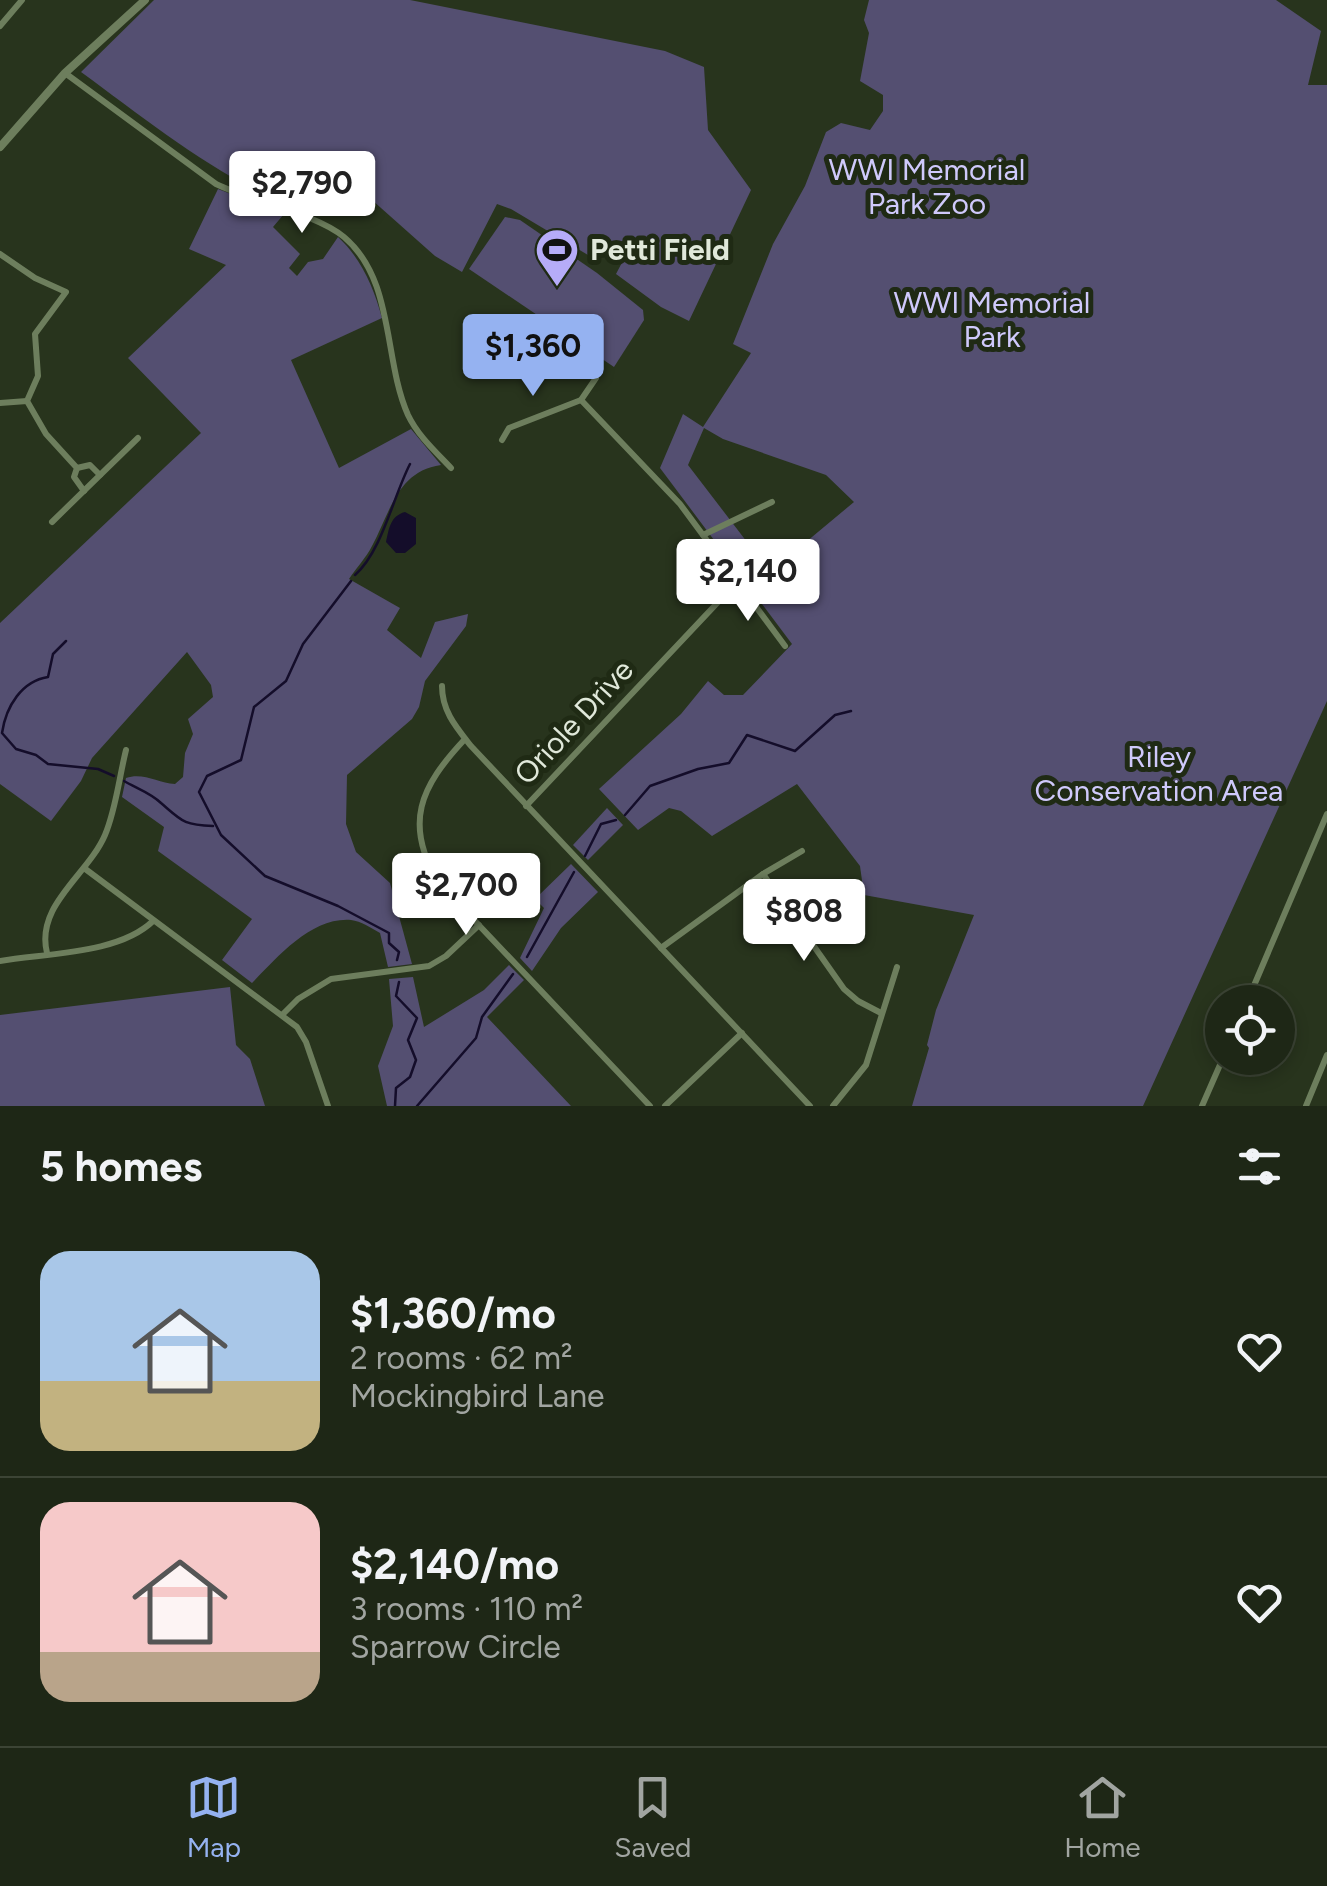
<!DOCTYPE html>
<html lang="en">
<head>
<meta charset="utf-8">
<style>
	body { margin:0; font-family:Figtree,sans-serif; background:#262f1f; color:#f1f3f6; height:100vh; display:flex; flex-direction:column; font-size:38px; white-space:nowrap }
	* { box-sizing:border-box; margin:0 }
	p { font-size:32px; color:#a1a5a1 }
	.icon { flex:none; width:55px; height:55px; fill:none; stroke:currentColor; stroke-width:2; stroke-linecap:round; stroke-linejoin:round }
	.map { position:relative; height:1106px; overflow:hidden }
	.sheet { display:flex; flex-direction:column; background:#1e2716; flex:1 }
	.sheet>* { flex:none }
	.tools { position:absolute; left:1205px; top:985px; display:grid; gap:20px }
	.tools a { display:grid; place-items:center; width:90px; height:90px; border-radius:50%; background:#1e2716; box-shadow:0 5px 15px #0003,0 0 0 2px #3c4435; font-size:50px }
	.price { position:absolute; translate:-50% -85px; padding:0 22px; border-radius:10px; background:#fff; color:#222; font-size:32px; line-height:65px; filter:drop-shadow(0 2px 5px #0008) }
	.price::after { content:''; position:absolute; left:50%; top:60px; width:30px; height:22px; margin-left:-15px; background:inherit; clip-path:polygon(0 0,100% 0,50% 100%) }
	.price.selected { background:#95b2f1; color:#111 }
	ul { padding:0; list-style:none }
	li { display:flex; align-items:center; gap:30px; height:250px; padding:0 40px }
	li+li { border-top:2px solid #3c4435 }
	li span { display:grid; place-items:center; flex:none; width:280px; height:200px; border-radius:30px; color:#555 }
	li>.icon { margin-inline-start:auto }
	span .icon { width:120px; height:120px; fill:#fffc; stroke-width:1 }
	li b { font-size:42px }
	h2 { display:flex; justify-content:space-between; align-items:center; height:120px; padding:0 40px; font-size:42px }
	.tabs { display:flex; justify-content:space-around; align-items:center; height:140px; border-top:2px solid #3c4435; background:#1e2716; font-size:28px; color:#a1a5a1 }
	.tabs a { display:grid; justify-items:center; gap:5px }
	.tabs .selected { color:#95b2f1 }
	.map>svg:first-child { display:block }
</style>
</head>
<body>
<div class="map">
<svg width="1327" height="1106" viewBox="0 0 1327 1106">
	<rect width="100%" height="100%" fill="#28341d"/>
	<g fill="#544f71" fill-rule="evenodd">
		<path d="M154,0H410L665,51L704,67L708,130L751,190L689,321L661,307L616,274L627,253L611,242L598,261L511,209L497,204L462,272L435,256L327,160L289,206C212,173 148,121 81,72Z"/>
		<path d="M869,0H1276L1321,31L1308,85H1327V701L1143,1106H912L929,1048L927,1045L936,1010L974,915L864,895L860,866L797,784L712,836L681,811L669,808L638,830L599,789L681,714L708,681L724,695H743L792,644L660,468L683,414L703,427L751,353L733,344L773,244L805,186L826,132L841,123L870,130L883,111V95L860,81L869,33L864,20ZM704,428L723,439L826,475L854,502L770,572L688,465Z"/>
		<path d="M218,189L284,214L273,227L300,254L289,268L297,276L308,262L323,259L338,237C361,258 374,288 382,318L291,360L339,468L411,429L441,465C397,471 390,513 372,546C366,558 356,568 349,579L400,608L387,630L421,658L435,622L468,614L466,626L425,681L419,707L412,719L347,775L346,824L356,852L390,883L412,964L388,967L380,933C371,928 361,921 351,920C311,917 278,957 252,983L222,960L252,919L158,851L164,827L122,797L126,778C143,772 158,783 175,784L183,777L185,753L193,734L188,719L213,697L211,685L187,652L92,758L81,781L51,821L0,784V623L201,433L128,358L226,265L189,249Z"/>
		<path d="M505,217L520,220L597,273L643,310L644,320L614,367L469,269Z"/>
		<path d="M607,808L623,825L588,860L573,845Z"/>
		<path d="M571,864L598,892L561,928L532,971L520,958L544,908L535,899Z"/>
		<path d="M509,965L524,980L487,1017L571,1106H387L378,1066L393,1026L389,979L413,977L424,1027L484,990Z"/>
		<path d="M230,987L236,1045L250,1059L265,1106H0V1015Z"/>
	</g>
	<path fill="#140d2a" d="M405,512L416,518V544L405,553H396L386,542C389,529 390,516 405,512Z"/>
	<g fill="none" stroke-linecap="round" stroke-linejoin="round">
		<g stroke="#140d2a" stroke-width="2.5">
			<path d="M355,575C382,551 393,497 410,464"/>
			<path d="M351,581L303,644L286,681L254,707L241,760L207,776L199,792L221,835L265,876L338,906L389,933V943L399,952L397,960"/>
			<path d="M66,641L53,654L48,677C22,681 6,706 2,733L16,749L36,755L48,764L98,769L114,776"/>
			<path d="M124,781C136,788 151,793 161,803C182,821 183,825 213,826"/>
			<path d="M625,815L650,786L698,769L729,763L747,735L795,751L835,715L851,711"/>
			<path d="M585,856L601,824L616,820"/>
			<path d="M527,957L574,872"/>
			<path d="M395,1106L396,1088L410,1077L416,1060L408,1040L417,1018L396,996L399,982"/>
			<path d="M417,1106L476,1038L482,1017L513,974"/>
		</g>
		<g stroke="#6d7e5d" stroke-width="6">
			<path d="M0,26L22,0"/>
			<path d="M65,73L216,184C252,202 315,213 344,237C395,280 383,359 408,415C418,436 436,452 451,468"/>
			<path d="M0,254L35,278L66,292L35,334L38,376L27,401L46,434L77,468L74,477L84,491"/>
			<path d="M581,400L680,504L785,646"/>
			<path d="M0,403L27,401"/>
			<path d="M502,440L509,428L581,400L596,378"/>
			<path d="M77,468L90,465L100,475"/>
			<path d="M52,522L138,438"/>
			<path d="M703,535L772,502"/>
			<path d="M442,686C442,711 456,727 471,746L810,1106"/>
			<path d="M465,739C420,787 403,824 439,883L650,1106"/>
			<path d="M526,806L737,582"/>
			<path d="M84,868L297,1027L306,1042L328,1106"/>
			<path d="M763,874L844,989L858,1001L881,1013"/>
			<path d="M661,948L763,874L802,851"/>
			<path d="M47,953C35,905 88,875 105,835C116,809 119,778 126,750"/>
			<path d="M0,961C47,953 119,954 153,921"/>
			<path d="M1247,1002L1327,814"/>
			<path d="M283,1014L298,999L331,979L429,966L446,956L479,925"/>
			<path d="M665,1106L742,1033"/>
			<path d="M833,1106L866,1065L897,967"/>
			<path d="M1202,1106L1223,1058"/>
			<path d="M1306,1106L1327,1055"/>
		</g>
		<path stroke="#6d7e5d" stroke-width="8" d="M0,147L65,73L145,0"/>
	</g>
	<defs>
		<g id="stadium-pin" transform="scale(2.25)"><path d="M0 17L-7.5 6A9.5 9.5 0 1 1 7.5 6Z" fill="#b6acf8" stroke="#1f2a14"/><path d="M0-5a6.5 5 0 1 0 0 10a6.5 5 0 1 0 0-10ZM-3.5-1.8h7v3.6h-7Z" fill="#111"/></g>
	</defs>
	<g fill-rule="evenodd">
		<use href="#stadium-pin" x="557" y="250"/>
	</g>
	<g text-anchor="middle" stroke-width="10" stroke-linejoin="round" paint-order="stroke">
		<g font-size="30" fill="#cfc9fb" stroke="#1f2a14">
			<text x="927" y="180">WWI Memorial<tspan x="927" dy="34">Park Zoo</tspan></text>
			<text x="992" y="313">WWI Memorial<tspan x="992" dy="34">Park</tspan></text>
			<text x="1159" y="767">Riley<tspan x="1159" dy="34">Conservation Area</tspan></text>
		</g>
		<g font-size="30" font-weight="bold" fill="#e0e8da" stroke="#1f2a14" text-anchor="start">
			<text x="590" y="260">Petti Field</text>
		</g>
		<g font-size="30" fill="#e0e8da" stroke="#1f2a14">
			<text transform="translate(574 722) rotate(-47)" y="10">Oriole Drive</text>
		</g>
	</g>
</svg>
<div class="tools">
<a><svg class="icon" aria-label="locate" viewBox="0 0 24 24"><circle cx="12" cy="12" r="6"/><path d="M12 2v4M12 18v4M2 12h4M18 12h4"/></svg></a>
</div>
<b class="price" style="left:302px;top:236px">$2,790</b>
<b class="price selected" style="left:533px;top:399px">$1,360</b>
<b class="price" style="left:748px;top:624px">$2,140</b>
<b class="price" style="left:466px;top:938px">$2,700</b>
<b class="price" style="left:804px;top:964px">$808</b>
</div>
<section class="sheet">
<h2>5 homes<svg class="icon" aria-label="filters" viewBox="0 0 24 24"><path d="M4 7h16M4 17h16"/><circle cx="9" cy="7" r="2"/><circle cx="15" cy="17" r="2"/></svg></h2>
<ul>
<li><span style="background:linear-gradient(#a9c7e8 65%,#c2b280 0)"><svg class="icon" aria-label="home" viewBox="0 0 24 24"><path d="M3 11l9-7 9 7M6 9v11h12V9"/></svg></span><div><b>$1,360/mo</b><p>2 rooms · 62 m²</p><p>Mockingbird Lane</p></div><svg class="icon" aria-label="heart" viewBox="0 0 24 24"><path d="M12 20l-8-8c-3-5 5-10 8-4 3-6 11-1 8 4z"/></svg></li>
<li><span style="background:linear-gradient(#f6c9c9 75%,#b9a48a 0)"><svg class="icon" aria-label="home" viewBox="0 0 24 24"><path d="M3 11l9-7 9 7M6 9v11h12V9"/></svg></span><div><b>$2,140/mo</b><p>3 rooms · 110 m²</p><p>Sparrow Circle</p></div><svg class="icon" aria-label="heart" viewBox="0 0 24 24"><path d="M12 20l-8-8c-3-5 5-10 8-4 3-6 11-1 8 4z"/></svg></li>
</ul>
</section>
<nav class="tabs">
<a class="selected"><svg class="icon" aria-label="map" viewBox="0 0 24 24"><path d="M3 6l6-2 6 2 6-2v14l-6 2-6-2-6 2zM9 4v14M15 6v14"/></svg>Map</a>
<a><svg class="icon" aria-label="saved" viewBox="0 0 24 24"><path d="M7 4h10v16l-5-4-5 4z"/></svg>Saved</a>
<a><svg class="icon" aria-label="home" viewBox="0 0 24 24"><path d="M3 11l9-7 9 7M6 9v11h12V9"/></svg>Home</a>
</nav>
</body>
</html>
